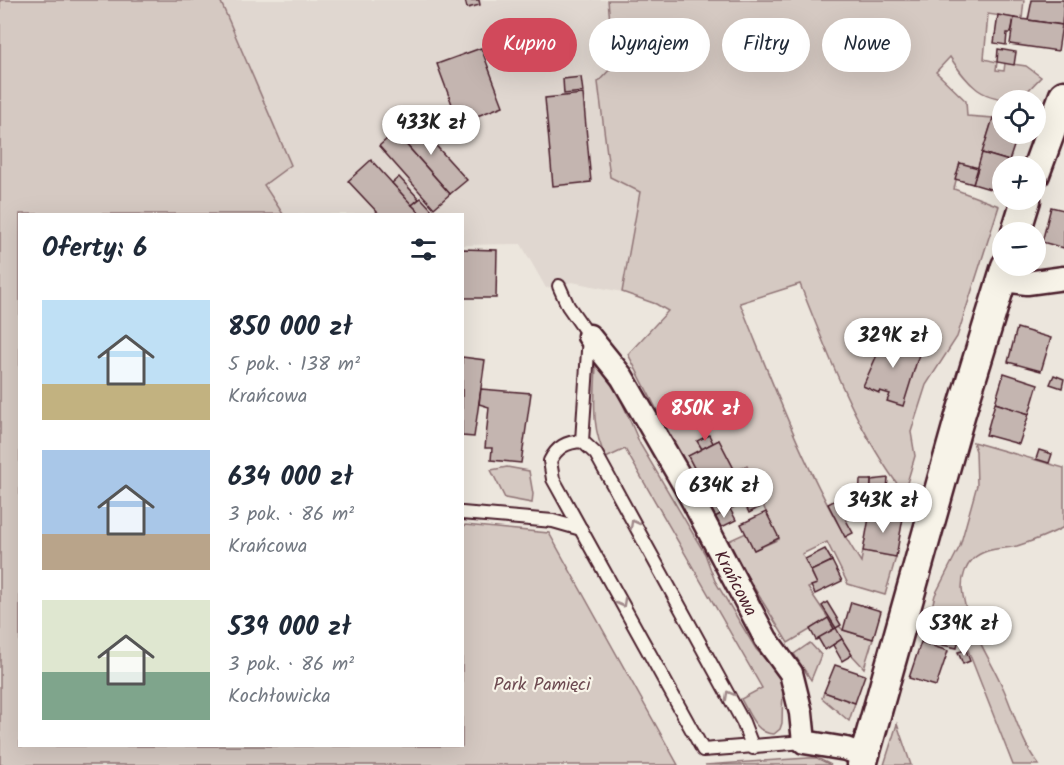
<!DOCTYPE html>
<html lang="pl">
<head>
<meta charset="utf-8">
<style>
	body { margin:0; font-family:Kalam,sans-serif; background:#f6f6f7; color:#1f2937; height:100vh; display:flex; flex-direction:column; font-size:22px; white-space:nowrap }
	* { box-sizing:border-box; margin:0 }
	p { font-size:20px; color:#747a83 }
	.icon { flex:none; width:33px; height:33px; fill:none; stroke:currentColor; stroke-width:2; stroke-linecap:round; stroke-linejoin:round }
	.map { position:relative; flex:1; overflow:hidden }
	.panel { position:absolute; left:18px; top:213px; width:446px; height:534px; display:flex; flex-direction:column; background:#fff; border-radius:0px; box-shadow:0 6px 24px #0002 }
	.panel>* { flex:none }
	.top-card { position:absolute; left:482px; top:18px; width:492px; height:54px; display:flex; gap:12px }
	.fabs { position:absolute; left:992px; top:90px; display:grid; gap:12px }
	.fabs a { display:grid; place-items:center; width:54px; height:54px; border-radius:50%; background:#fff; box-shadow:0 6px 24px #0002; font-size:30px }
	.price { position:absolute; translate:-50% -51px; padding:0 14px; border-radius:21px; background:#fff; color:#222; font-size:20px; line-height:39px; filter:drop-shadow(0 2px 3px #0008) }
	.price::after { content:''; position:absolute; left:50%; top:36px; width:18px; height:14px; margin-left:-9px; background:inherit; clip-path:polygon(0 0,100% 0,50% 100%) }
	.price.active { background:#d1495b; color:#fff }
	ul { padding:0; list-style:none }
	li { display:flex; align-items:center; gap:18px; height:150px; padding:0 24px }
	li span { display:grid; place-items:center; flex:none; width:168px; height:120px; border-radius:0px; color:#555 }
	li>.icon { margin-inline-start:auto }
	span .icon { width:72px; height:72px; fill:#fffc; stroke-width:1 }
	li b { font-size:26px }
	h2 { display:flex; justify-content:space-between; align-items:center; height:72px; padding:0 24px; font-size:26px }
	.pill { padding:0 21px; border-radius:27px; background:#fff; box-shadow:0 6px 24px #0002; font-size:21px; line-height:54px }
	.pill.active { background:#d1495b; color:#fff }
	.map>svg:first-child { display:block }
</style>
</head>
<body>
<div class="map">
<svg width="1064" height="765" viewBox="0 0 1064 765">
	<rect width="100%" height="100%" fill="#ece6dd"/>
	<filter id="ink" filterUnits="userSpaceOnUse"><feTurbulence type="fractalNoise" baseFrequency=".0167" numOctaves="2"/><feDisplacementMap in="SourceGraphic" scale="12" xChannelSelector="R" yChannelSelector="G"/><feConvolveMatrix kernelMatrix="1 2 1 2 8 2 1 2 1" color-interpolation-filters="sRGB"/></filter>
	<g filter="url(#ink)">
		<path fill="#e0d7d0" d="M220,0H608L614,66L640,191L622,292L572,282L546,288L521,244L462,245V214H283L263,185L291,165Z"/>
		<g fill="#d5c9c2" stroke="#907476" stroke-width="1.5">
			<path d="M0,0H220L291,165L264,185L283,214H20V746H462V529L465,525L549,533L678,765H0Z"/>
			<path d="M608,0H1024L1022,19L988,14L984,59L997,62L996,70L1004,71L1005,63L1026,66L1041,77L1019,100C981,100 970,87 950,57L936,72L966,101L967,116L993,118L978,168L960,163L954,189L999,206L957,337L926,385L911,432L915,456L904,493C856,430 829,357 800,284L740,303C776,391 809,482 861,562L863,551L896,557L885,595L848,584L827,542L802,554L817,584L808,588L835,628L839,626L843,630L873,639L864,668L852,655L828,619L788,643L726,542L746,533L754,550L779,539L758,495L713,518L705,502L751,476L747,466L735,471L719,440L713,443L708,436L698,441L702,449L688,456L704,487L699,491L628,354L668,311L656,304L622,292L640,192L610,177L598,82L614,65Z"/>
			<path d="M596,364L619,395L640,444L705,554L715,581L756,649L780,676L783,683L782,723L780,729L774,734C756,734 749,713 741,699L762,688L625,449L606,458C590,426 595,399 596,364Z"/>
			<path d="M973,442L1064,468V527C1049,535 1033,541 1017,546C1001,550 986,547 973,559C966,566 962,577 962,588C965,624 990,657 1004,690C1015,715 1022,744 1039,765H1013L955,617L937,609L926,630L935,595L960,546L977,485L976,451Z"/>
			<path d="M507,467L529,471L533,494L532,503L505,498L491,470Z"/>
			<path d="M810,643L821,655L811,680L794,654Z"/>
			<path d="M824,692L855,703L849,721L822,698Z"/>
			<path d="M897,724L911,765H884Z"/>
			<path d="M808,758H817L831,765H705Z"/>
		</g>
		<g fill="#c4b5b0" stroke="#4a1f2b" stroke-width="1.5">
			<path d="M465,0H479L480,5L467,8Z"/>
			<path d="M1032,0H1064L1062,25L1028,20Z"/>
			<path d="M998,15L1014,18L1011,33H1007L1006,45L994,43Z"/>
			<path d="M1014,18L1062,25L1058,51L1010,44Z"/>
			<path d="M481,48L503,106L459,123L437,64Z"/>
			<path d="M998,49L1016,52L1014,65L997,62Z"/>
			<path d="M581,77L583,92L564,94L563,79Z"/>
			<path d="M583,94L591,182L553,186L545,98Z"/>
			<path d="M411,118L467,180L450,194L395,132Z"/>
			<path d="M993,118L1002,121V134H1018L1009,161L982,153Z"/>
			<path d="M395,132L450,194L434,208L379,146Z"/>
			<path d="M982,153L1009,161L1008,166H1002L1000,192L973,184Z"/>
			<path d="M371,160L392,183L421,214H379L348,181Z"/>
			<path d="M960,163L978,168L973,184L955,179Z"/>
			<path d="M399,177L419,199L412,205L392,183Z"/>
			<path d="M421,198L432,210L426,214H421L412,205Z"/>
			<path d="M1051,207L1064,210V248L1042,242Z"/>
			<path d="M462,249L497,250L496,298H462Z"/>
			<path d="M1017,328L1051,338L1041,371L1008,362Z"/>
			<path d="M886,335L921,348L903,406L887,401L890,394L880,391L879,393L863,386Z"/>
			<path d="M462,357L485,360L474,437L462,436Z"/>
			<path d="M1004,373L1038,384L1029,414L995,403Z"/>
			<path d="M1054,375L1064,379L1062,388L1050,384Z"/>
			<path d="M481,389L531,393L521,463L491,460L492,448H485L489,407L479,404Z"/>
			<path d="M995,403L1029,414L1019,444L986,435Z"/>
			<path d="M709,435L713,443L702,449L697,441Z"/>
			<path d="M719,440L735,471L704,487L688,456Z"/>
			<path d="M1039,450L1052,454L1049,463L1036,459Z"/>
			<path d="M728,475L731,481L719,487L716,481Z"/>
			<path d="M888,478L886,502L870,500L871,480Z"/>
			<path d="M860,480H871L870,500L859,499Z"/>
			<path d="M758,495L764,505L749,513L744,502Z"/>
			<path d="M841,497L852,517L846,520L853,533L845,537L828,504Z"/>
			<path d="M730,509L736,520L718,529L713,518Z"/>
			<path d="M766,512L779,538L754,550L741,524Z"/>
			<path d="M870,512L903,518L896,557L863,551Z"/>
			<path d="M825,549L832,561L811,571L805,559Z"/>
			<path d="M832,561L842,581L815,594L811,586L817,584L811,571Z"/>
			<path d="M827,602L841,625L836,628L822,606Z"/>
			<path d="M851,602L881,611L873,639L843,630Z"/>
			<path d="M828,618L834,629L816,640L810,629Z"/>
			<path d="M836,628L842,639L825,650L818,638Z"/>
			<path d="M935,632L959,637L957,648L933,643Z"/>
			<path d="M842,639L852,655L842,661L833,645Z"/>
			<path d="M921,642L948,651L936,686L909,678Z"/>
			<path d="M966,650L970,661L963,664L958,652Z"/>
			<path d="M835,665L865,675L855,703L824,692Z"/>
		</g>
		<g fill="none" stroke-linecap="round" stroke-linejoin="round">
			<g stroke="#4a1f2b" stroke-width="16">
				<g id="service">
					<path d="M559,286L568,306L589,336L582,441"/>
					<path d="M462,513L553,521L581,529"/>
					<path d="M753,748L743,722L596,454L582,441C566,442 557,447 550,461L553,479L703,750L804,742"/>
				</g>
			</g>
			<g stroke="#4a1f2b" stroke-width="27">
				<g id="minor">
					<path d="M1002,280L1027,283L1064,278"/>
					<path d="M589,336L622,377L685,486L766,639L791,673L801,713L804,742L846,749L865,756"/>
				</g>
			</g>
			<g stroke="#4a1f2b" stroke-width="33">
				<g id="tertiary">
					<path d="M1035,174L1064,95"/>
					<path d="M1016,232L1026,200"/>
					<path d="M862,765L960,416L1006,266"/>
				</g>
			</g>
			<use href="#service" stroke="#f7f3e8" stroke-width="12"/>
			<use href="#minor" stroke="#f7f3e8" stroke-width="22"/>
			<use href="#tertiary" stroke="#f7f3e8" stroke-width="28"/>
		</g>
		<defs><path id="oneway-chevron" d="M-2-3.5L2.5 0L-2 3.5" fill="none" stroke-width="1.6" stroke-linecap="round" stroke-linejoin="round" transform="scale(1.5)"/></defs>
		<g stroke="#a0898a">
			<use href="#oneway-chevron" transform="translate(634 524) rotate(-119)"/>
			<use href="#oneway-chevron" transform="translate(622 603) rotate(61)"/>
			<use href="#oneway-chevron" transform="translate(729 695) rotate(-119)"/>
		</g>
	</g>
	<g text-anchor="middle" stroke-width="4.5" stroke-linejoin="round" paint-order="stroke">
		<g font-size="18" fill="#4a1f2b" stroke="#f7f3e8">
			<text transform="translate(736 583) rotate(62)" y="6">Krańcowa</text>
		</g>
		<g font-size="18" fill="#6d4a51" stroke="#f7f3e8">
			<text x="542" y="690">Park Pamięci</text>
		</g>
	</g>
</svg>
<div class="fabs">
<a><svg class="icon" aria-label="locate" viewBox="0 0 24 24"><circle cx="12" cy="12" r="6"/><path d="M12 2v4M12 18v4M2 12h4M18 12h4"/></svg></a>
<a>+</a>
<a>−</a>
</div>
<b class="price" style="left:431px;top:156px">433K zł</b>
<b class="price" style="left:893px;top:369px">329K zł</b>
<b class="price active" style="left:705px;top:442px">850K zł</b>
<b class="price" style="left:724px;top:519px">634K zł</b>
<b class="price" style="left:883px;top:534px">343K zł</b>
<b class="price" style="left:964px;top:657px">539K zł</b>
<div class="top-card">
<a class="pill active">Kupno</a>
<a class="pill">Wynajem</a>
<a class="pill">Filtry</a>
<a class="pill">Nowe</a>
</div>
<section class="panel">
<h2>Oferty: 6<svg class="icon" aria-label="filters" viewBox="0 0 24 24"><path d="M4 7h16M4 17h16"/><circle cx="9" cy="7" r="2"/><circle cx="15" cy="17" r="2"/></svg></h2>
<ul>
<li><span style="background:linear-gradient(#bfe0f5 70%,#c2b280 0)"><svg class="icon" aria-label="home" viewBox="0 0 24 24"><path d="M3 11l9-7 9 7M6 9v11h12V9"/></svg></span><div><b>850 000 zł</b><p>5 pok. · 138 m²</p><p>Krańcowa</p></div></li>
<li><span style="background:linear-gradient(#a9c7e8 70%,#b9a48a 0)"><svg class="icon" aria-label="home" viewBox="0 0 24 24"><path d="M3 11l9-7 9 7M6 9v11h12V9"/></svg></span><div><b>634 000 zł</b><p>3 pok. · 86 m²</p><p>Krańcowa</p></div></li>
<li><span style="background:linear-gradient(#dfe7d0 60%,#7fa58c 0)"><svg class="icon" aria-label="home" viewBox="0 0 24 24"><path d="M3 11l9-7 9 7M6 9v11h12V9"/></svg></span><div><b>539 000 zł</b><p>3 pok. · 86 m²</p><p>Kochłowicka</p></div></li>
</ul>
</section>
</div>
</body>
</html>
